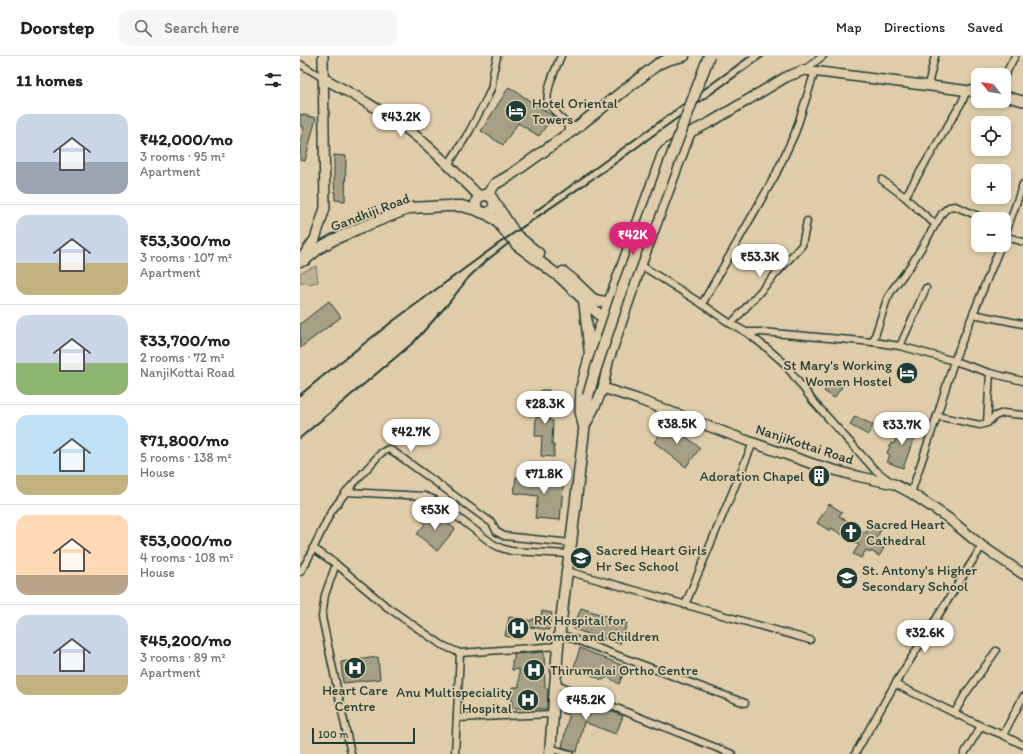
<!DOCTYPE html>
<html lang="en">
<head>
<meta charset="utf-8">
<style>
	body { margin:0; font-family:Itim,sans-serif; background:#f6f6f6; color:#222; height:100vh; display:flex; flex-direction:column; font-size:15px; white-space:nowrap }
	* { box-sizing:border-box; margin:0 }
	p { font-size:13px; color:#767676 }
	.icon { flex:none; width:22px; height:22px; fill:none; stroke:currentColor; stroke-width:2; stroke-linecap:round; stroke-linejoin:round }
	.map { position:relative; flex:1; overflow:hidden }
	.details { display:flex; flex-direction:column; background:#fff; width:300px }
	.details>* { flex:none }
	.needle { width:26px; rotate:300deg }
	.controls { position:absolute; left:671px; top:12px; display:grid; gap:8px }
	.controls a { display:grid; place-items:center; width:40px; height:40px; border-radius:8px; background:#fff; box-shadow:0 2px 6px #0003; font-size:20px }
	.scale { position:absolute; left:12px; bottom:10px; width:103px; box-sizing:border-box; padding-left:4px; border:2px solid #1f3d34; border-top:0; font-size:11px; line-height:14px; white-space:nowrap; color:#1f3d34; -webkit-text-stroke:3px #dfccaa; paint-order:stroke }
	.price { position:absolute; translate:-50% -34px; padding:0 9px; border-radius:14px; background:#fff; color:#222; font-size:13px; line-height:26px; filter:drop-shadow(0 1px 2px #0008) }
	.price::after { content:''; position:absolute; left:50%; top:24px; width:12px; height:9px; margin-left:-6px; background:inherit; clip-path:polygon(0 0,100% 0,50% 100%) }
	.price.active { background:#db2777; color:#fff }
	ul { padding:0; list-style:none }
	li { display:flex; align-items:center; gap:12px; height:100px; padding:0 16px }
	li+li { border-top:1px solid #e0e0e0 }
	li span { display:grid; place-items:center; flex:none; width:112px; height:80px; border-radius:12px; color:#555 }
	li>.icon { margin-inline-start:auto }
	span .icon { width:48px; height:48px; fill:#fffc; stroke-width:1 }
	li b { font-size:17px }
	h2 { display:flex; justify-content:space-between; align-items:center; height:48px; padding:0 16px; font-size:17px }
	header { display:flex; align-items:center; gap:24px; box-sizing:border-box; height:56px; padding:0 20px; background:#fff; border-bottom:1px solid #e0e0e0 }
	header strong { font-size:19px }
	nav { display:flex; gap:22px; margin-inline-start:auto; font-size:14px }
	.search { width:280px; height:36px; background:#f6f6f6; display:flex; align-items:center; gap:10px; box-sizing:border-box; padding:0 14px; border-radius:12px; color:#767676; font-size:15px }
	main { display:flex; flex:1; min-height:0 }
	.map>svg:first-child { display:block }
</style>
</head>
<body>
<header>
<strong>Doorstep</strong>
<div class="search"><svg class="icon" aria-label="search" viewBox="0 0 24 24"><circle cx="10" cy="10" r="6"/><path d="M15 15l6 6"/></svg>Search here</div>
<nav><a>Map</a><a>Directions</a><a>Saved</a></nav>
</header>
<main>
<section class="details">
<h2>11 homes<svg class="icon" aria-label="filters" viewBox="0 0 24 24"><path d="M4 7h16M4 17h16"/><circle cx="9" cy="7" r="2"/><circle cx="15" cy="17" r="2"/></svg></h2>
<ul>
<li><span style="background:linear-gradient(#c9d6e8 60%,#9aa5b1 0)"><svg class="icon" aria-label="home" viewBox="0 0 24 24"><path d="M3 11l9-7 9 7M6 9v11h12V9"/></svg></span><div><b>₹42,000/mo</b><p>3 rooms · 95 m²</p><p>Apartment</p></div></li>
<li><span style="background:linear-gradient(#c9d6e8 60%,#c2b280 0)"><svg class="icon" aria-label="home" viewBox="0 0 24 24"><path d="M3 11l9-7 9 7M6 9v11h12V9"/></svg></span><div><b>₹53,300/mo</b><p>3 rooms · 107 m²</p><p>Apartment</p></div></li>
<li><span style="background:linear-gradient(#c9d6e8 60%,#8fb573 0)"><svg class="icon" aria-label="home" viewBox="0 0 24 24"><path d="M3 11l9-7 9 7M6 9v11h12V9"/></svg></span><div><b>₹33,700/mo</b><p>2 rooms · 72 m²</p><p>NanjiKottai Road</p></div></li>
<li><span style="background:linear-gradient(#bfe0f5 75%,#c2b280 0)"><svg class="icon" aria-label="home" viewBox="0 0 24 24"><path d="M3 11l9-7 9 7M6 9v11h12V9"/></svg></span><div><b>₹71,800/mo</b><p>5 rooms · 138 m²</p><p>House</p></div></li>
<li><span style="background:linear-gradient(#ffd9b3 75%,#b9a48a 0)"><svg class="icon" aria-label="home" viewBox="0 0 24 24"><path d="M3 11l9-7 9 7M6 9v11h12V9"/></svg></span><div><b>₹53,000/mo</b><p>4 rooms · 108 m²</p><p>House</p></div></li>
<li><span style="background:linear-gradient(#c9d6e8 75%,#c2b280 0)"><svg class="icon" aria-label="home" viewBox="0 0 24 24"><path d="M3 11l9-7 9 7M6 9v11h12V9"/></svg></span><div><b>₹45,200/mo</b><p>3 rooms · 89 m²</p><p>Apartment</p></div></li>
</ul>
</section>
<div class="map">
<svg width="723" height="698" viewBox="0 0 723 698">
	<rect width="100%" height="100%" fill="#dfccaa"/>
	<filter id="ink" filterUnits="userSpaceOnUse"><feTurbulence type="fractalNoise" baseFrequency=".025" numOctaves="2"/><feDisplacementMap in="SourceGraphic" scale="8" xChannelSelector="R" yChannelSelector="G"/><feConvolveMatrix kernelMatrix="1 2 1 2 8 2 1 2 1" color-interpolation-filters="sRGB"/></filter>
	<g filter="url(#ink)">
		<path fill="#bcb295" stroke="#6e7864" d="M16,210L18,226L8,228L0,226V217Z"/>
		<g fill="#a49f85" stroke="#1f3d34">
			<path d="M209,31L253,60L239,80L218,67L203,89L181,75Z"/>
			<path d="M0,58L16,62L5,105L0,104V86L4,71L0,70Z"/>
			<path d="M34,99L46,100L45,145L35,144L34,123Z"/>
			<path d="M29,245L41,261L0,292V268Z"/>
			<path d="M532,324L542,331L534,342L524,335Z"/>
			<path d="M241,334H249L248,342H250L249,364L253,365L252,389H254V401L241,400L242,380H235L237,343H241Z"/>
			<path d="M555,360L573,369L568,379L550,369Z"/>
			<path d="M369,367L400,392L386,411L354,386Z"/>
			<path d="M603,369L617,374L603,412L587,406L590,399L587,397L591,387L594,388L598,376Z"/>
			<path d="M239,419L264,421L260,464L235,462L238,440L214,437L216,421L238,423Z"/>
			<path d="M529,448L542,456L539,460L566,477L571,468L581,474L575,484L577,485L576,487L584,492L579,500L571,495L570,497L566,494L561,502L553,498L559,489L531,472L530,475L517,467Z"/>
			<path d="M126,454L142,467L144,464L155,473L137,495L117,478L125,468L119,462Z"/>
			<path d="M281,552L327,567L320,588L273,573Z"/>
			<path d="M242,555L252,557L249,574L224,570L221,583L205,580L209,561L232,565V563L240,564Z"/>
			<path d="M280,592L326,611L319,628L308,621L302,624L287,617L273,614Z"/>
			<path d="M244,596L245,632H248L247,653L212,652V631H219V613L212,614V604H214V598Z"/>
			<path d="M78,601L80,623L43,627L41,606Z"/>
			<path d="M269,639L323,660L316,678L284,666L277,696L262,691L269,659L262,657Z"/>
		</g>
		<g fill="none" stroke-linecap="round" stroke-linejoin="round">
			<g stroke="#1f3d34" stroke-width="9">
				<g id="street">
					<path d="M261,0C256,12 245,34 248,47L272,75"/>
					<path d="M0,8L23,22"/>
					<path d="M504,14L523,0"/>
					<path d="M704,21L715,0"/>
					<path d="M628,29L635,0"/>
					<path d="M148,109L169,76L188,40L192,30L193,17L197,1"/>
					<path d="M582,124L605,141L620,155L635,168"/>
					<path d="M605,141L662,46L667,34"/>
					<path d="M705,180L723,186"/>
					<path d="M704,182L723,128"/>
					<path d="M339,208L402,248L431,268L446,276L468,293L484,307L513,345L574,413L591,426"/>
					<path d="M402,248L476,118L495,77L515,15"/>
					<path d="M673,258L723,268"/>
					<path d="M431,268L502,189L507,165"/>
					<path d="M446,276H462L573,286L600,290L654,305L690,317L723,325"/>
					<path d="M573,286L587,243L592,234L611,209L643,156L649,151L655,150L685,163"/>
					<path d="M600,290L626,232"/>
					<path d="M637,360L680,369L687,367L695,360L703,357L723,359"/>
					<path d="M687,367L690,317"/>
					<path d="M46,436L125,440L135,444L193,488L201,492L211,495L269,498"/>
					<path d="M611,437L637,360L654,305L701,189"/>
					<path d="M13,492L36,508L87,551L142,589L160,597L258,590"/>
					<path d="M36,508L25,539L22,561L51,698"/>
					<path d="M267,515L510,584"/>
					<path d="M0,516L6,507L31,456L46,436L81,397L88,393L94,396L192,467L197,476L204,480L271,487"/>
					<path d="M385,549L453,387"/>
					<path d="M260,578L445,647"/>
					<path d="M256,628L432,698"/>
					<path d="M595,628L681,670L703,679L723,689"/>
					<path d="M655,656L666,637L696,595"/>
					<path d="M157,662L253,658"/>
					<path d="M703,679L723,641"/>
					<path d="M250,692L270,698"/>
					<path d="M155,698L160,597"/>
					<path d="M555,698L595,628L682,490"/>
					<path d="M664,698L681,670"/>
				</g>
			</g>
			<g stroke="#1f3d34" stroke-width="12">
				<g id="secondary">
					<path d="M23,22C54,39 85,56 112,77C137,96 158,119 180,141"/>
					<path d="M704,40L723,45"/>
					<path d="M0,202L4,199L15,183L25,152L23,0"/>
					<path d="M303,332L337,343L445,384L513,408L552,419L594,428L611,437L648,462L682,490L723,518"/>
					<path d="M286,368L297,346L303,332L308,306L341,209L390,77"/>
					<path d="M283,369L280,355L281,331L290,298L362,99L365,95L391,76L411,66L486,21L504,14L678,36"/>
				</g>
			</g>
			<g stroke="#1f3d34" stroke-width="13">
				<g id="primary">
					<path d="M187,139L195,128L209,120L272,75L358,8L367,4L384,0"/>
					<circle cx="185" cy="148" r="9"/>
					<path d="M195,147L216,179L239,198"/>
					<path d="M184,157L187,158L196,164L217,189L260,221L303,262"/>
					<path d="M0,205L5,204L19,192L33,184L57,173L110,152L148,150H162L180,155"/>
					<path d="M263,216L273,224L293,243L299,245L308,246"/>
					<path d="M284,244L290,298"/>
					<path d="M250,698L258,590L267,515L271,487L288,340"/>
				</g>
			</g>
			<use href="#street" stroke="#dfccaa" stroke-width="6"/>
			<use href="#secondary" stroke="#dfccaa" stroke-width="9"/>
			<use href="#primary" stroke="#dfccaa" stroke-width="10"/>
			<g stroke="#1f3d34" stroke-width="2">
				<path d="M233,157L450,0"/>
				<path d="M0,339L24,319L93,265L198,188L313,109L351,81L464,0"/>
				<path d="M0,382L114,286L148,248L169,221L186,205L209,187"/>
			</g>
			<g stroke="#1f3d34" stroke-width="13" stroke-linecap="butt">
				<path id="primary-bridge" d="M288,340L296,312L325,225L409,0"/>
			</g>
			<use href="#primary-bridge" stroke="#dfccaa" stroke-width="10"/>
		</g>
	</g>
	<defs>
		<g id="hotel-disc" transform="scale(1.15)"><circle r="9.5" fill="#1f3d34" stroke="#dfccaa"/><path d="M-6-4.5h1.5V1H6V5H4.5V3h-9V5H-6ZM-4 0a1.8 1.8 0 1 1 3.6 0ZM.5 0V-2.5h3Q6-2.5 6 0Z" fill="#fff"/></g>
		<g id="building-disc" transform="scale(1.15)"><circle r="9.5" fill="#1f3d34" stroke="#dfccaa"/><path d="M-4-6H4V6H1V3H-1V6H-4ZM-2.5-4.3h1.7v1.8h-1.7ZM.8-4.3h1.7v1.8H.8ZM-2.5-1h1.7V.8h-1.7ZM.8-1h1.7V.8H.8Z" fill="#fff"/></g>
		<g id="church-disc" transform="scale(1.15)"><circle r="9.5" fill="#1f3d34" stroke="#dfccaa"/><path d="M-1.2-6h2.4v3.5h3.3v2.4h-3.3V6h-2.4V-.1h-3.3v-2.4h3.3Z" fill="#fff"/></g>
		<g id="school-disc" transform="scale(1.15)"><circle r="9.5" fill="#1f3d34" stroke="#dfccaa"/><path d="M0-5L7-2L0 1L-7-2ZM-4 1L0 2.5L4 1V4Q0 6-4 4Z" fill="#fff"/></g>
		<g id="hospital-disc" transform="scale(1.15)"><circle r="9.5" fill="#1f3d34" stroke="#dfccaa"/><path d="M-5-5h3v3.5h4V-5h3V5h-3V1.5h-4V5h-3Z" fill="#fff"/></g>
	</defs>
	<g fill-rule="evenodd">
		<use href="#hotel-disc" x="216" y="55"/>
		<use href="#hotel-disc" x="607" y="317"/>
		<use href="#building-disc" x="519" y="420"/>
		<use href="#church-disc" x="551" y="476"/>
		<use href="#school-disc" x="281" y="502"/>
		<use href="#school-disc" x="547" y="522"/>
		<use href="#hospital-disc" x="218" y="572"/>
		<use href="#hospital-disc" x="55" y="612"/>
		<use href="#hospital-disc" x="234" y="614"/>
		<use href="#hospital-disc" x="228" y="644"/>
	</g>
	<g text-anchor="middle" stroke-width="3.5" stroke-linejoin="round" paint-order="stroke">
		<g font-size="14" fill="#1f3d34" stroke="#dfccaa" text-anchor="start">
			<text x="232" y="52">Hotel Oriental<tspan x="232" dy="16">Towers</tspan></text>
			<text x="592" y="314" text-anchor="end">St Mary's Working<tspan x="592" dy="16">Women Hostel</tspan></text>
			<text x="504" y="425" text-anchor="end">Adoration Chapel</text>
			<text x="566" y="473">Sacred Heart<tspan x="566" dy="16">Cathedral</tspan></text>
			<text x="296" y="499">Sacred Heart Girls<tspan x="296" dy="16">Hr Sec School</tspan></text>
			<text x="562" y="519">St. Antony's Higher<tspan x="562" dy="16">Secondary School</tspan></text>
			<text x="234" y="569">RK Hospital for<tspan x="234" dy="16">Women and Children</tspan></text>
			<text x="250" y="619">Thirumalai Ortho Centre</text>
			<text x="55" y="639" text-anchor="middle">Heart Care<tspan x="55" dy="16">Centre</tspan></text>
			<text x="212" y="641" text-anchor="end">Anu Multispeciality<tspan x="212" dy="16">Hospital</tspan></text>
		</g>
		<g font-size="14" fill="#1f3d34" stroke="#dfccaa">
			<text transform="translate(70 156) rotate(-21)" y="5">Gandhiji Road</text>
			<text transform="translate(505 388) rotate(18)" y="5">NanjiKottai Road</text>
		</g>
	</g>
</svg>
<div class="controls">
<a><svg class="needle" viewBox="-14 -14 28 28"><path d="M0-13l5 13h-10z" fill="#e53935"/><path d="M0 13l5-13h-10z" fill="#767676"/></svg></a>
<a><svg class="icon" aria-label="locate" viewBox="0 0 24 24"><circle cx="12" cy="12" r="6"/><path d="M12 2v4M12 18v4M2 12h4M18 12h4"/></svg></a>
<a>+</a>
<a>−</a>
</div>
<div class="scale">100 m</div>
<b class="price" style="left:101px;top:82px">₹43.2K</b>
<b class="price active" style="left:333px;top:200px">₹42K</b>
<b class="price" style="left:460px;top:222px">₹53.3K</b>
<b class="price" style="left:245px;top:369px">₹28.3K</b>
<b class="price" style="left:377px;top:389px">₹38.5K</b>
<b class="price" style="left:602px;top:390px">₹33.7K</b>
<b class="price" style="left:111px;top:397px">₹42.7K</b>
<b class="price" style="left:244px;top:439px">₹71.8K</b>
<b class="price" style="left:135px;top:475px">₹53K</b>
<b class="price" style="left:625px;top:598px">₹32.6K</b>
<b class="price" style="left:286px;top:665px">₹45.2K</b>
</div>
</main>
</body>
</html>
